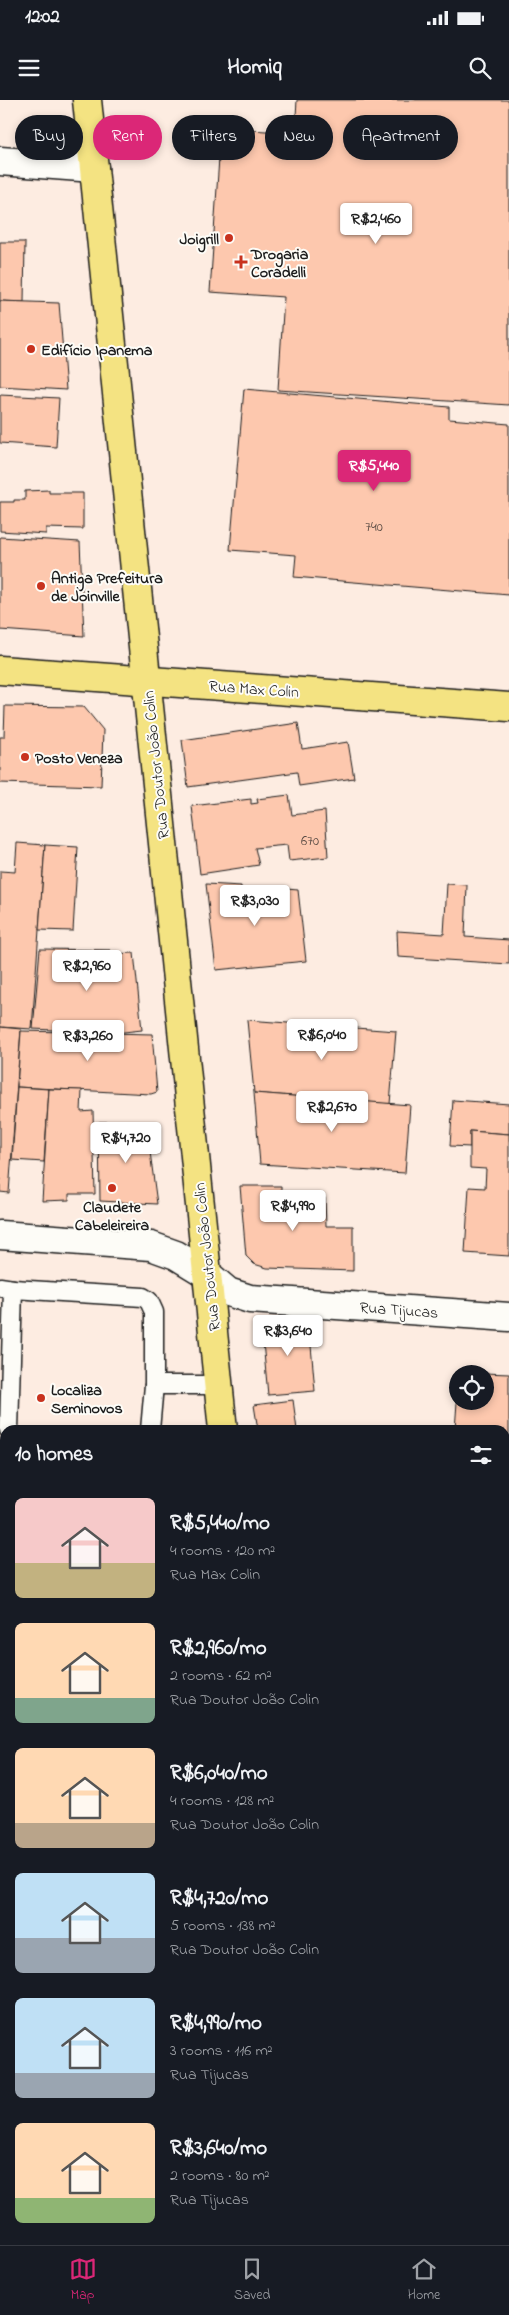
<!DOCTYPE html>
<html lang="en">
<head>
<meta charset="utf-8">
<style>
	body { margin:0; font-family:"Indie Flower",sans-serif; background:#20242c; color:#f1f3f6; height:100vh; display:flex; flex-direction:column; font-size:19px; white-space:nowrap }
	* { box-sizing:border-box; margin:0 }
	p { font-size:16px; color:#9ea1a6 }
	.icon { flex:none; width:28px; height:28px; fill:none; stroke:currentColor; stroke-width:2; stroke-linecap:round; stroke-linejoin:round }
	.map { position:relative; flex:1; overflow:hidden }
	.sheet { position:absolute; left:0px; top:1325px; width:510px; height:820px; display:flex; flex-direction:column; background:#171b24; border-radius:15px 15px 0 0; box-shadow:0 2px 8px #0003 }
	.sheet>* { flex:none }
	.top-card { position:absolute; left:15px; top:15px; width:480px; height:45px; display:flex; gap:10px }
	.buttons { position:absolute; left:449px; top:1265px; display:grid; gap:10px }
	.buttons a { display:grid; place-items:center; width:45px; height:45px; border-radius:50%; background:#171b24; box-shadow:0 2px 8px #0003; font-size:25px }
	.price { position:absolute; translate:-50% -42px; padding:0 11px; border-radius:5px; background:#fff; color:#222; font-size:16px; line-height:32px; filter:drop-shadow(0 1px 2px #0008) }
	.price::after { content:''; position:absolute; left:50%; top:30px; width:15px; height:11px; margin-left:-8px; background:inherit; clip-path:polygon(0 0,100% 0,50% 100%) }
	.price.selected { background:#db2777; color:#fff }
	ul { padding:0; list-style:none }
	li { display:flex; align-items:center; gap:15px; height:125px; padding:0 15px }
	li span { display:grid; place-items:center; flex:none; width:140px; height:100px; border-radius:8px; color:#555 }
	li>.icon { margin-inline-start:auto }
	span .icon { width:60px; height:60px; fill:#fffc; stroke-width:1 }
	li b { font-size:21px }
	h2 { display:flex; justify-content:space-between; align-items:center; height:60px; padding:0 15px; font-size:21px }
	.tag { padding:0 18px; border-radius:22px; background:#171b24; box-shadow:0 2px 8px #0003; font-size:18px; line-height:45px }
	.tag.selected { background:#db2777; color:#fff }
	.status { display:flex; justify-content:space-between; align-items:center; height:35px; padding:0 25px; background:#171b24; direction:ltr }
	.status svg { height:14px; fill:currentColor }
	header { display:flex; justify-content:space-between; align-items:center; height:65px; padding:0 15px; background:#171b24; font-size:22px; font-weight:700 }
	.tabs { display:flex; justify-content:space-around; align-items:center; height:70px; border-top:1px solid #363941; background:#171b24; font-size:14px; color:#9ea1a6 }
	.tabs a { display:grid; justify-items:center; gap:2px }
	.tabs .selected { color:#db2777 }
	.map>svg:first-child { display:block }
</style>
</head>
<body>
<div class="status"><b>12:02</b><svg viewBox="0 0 49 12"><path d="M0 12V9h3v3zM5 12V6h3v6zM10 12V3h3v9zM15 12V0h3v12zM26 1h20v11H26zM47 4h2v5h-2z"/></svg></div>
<header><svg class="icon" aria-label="menu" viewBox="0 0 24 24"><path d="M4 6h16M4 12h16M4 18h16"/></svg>Homiq<svg class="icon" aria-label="search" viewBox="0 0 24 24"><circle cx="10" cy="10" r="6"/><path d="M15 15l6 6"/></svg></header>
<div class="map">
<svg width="509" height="2145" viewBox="0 0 509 2145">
	<rect width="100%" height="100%" fill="#fdece1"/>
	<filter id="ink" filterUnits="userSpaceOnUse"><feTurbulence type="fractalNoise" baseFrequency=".02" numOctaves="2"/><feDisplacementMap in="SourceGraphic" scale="10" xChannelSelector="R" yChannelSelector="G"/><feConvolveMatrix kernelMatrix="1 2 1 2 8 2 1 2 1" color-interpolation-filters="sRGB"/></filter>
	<g filter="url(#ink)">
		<g fill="#fdc8ae" stroke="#1c1c1c">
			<path d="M297,0H509V305L278,290L284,197L210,192L221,28L295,33Z"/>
			<path d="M0,142H25L24,202L0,201Z"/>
			<path d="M0,201L59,203L66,290L0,286Z"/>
			<path d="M244,289L449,307V319L509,324V495L294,477L296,455L230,450Z"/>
			<path d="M0,295L59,298L56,347L0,343Z"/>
			<path d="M49,390V393H83V429L46,428V434L0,431V402H14V400H25V391Z"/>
			<path d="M0,437L80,442L84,536L0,530Z"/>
			<path d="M5,606L84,607L103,630L101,686L0,683V637H4Z"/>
			<path d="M298,623L302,649L348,642L354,678L299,686L297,672L188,687L182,640Z"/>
			<path d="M289,695L292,715L325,711L328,757L289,761L287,745L255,748L259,765L200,774L192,706L251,699V704L258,703L257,699Z"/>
			<path d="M17,743L45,745L32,929L0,927V771L15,772Z"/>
			<path d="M45,745L78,747L73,831L39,830Z"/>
			<path d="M206,784L241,786V793L274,788L298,790L306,861L216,870Z"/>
			<path d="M447,784L467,785L465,837L509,840V864L398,857L397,831L444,834Z"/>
			<path d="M40,849L110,850V854L134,853L142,930L115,933L33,929Z"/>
			<path d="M247,920L396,931L390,1004L254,993Z"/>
			<path d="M0,927L21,929L9,1093L0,1092Z"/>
			<path d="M21,931L152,934L157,992L151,994L17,987Z"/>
			<path d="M17,987L49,989L44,1062L12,1060Z"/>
			<path d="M49,989L82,990L81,1012L93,1011L95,1094H69V1100L42,1101Z"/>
			<path d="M254,993L410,1005L405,1073L260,1064Z"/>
			<path d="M453,1000L509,1004V1034L470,1031V1047L450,1046Z"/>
			<path d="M99,1022H146L157,1104L100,1101Z"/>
			<path d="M470,1031L509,1034V1156L465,1153L469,1087L485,1088L486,1069L470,1068Z"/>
			<path d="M240,1086H281V1098H325L326,1126H353V1171L267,1168L254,1164L246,1156Z"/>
			<path d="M261,1221L309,1223L315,1291L268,1295Z"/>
			<path d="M458,1272L509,1274V1407H507V1410L505,1330H455L458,1288V1301H485V1274Z"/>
			<path d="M293,1300L297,1330H258L254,1305Z"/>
			<rect x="0" y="1505" width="5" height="66"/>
			<path d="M505,1686H508L505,1778Z"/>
			<rect x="0" y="2002" width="5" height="93"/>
			<path d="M146,2140H231V2145H163V2143L146,2142Z"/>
			<path d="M298,2140H389L404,2141L403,2145H298Z"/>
		</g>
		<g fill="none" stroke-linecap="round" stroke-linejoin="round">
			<g stroke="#1c1c1c" stroke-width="21">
				<g id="lane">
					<path d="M0,1187L13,1189L9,1330"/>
					<path d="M13,1189L143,1197L149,1201L154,1212V1285"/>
					<path d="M150,1330L154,1285H219"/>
				</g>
			</g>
			<g stroke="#1c1c1c" stroke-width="31">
				<g id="secondary">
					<path d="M0,61L94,68"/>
					<path d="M0,1135L151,1146L176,1155L207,1174L228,1192L250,1199L509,1217"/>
					<path d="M0,1620H5"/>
					<path d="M505,1644H509"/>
					<path d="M505,2115L509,2116"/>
				</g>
			</g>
			<g stroke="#1c1c1c" stroke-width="31">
				<g id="primary">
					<path d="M87,0L223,1330"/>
					<path d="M0,570L509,607"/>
					<path d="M252,2145L253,2140"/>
				</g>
			</g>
			<use href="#lane" stroke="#fdfcf7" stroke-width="18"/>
			<use href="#secondary" stroke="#fdfcf7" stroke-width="28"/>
			<use href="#primary" stroke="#f4e382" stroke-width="28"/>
		</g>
	</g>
	<g fill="#c8321e" stroke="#fdfcf7" stroke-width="2">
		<circle cx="229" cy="138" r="5"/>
		<path d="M238.5 154.5h5v5h5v5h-5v5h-5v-5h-5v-5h5z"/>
		<circle cx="31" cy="249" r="5"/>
		<circle cx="41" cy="486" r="5"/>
		<circle cx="25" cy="657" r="5"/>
		<circle cx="112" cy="1088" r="5"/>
		<circle cx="41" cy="1298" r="5"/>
	</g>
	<g text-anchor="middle" stroke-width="4" stroke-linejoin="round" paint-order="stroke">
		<g font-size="14" fill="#544740">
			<text x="374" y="431">740</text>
			<text x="310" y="745">670</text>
		</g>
		<g font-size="16" font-weight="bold" fill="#1c1c1c" stroke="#fdfcf7" text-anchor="start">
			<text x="219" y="144" text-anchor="end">Joigrill</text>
			<text x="251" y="159">Drogaria<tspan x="251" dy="18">Coradelli</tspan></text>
			<text x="41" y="255">Edifício Ipanema</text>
			<text x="51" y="483">Antiga Prefeitura<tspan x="51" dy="18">de Joinville</tspan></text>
			<text x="35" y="663">Posto Veneza</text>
			<text x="112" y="1112" text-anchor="middle">Claudete<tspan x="112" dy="18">Cabeleireira</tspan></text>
			<text x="51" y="1295">Localiza<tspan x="51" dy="18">Seminovos</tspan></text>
		</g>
		<g font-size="16" fill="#1c1c1c" stroke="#fdfcf7">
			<text transform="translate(254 588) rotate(4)" y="6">Rua Max Colin</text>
			<text transform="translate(155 665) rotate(-96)" y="6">Rua Doutor João Colin</text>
			<text transform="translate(206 1157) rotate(-96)" y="6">Rua Doutor João Colin</text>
			<text transform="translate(399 1209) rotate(4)" y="6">Rua Tijucas</text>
		</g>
	</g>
</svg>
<div class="buttons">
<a><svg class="icon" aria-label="locate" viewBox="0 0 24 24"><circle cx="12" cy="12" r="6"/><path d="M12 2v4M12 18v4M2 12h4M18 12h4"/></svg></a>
</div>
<b class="price" style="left:376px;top:145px">R$2,460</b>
<b class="price selected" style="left:374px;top:392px">R$5,440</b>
<b class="price" style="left:255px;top:827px">R$3,030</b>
<b class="price" style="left:87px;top:892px">R$2,960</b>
<b class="price" style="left:322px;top:961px">R$6,040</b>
<b class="price" style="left:88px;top:962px">R$3,260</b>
<b class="price" style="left:332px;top:1033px">R$2,670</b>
<b class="price" style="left:126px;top:1064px">R$4,720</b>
<b class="price" style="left:293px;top:1132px">R$4,990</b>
<b class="price" style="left:288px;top:1257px">R$3,640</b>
<div class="top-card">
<a class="tag">Buy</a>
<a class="tag selected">Rent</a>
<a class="tag">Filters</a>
<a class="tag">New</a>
<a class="tag">Apartment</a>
</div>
<section class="sheet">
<h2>10 homes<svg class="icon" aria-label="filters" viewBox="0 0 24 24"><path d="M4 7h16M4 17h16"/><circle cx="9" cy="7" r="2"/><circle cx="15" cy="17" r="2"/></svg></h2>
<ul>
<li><span style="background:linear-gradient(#f6c9c9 65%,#c2b280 0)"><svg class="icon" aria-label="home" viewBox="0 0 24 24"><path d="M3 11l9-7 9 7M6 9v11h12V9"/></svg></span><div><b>R$5,440/mo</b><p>4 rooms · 120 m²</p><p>Rua Max Colin</p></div></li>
<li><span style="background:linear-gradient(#ffd9b3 75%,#7fa58c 0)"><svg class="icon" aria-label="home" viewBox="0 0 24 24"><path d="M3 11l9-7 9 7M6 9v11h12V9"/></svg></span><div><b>R$2,960/mo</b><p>2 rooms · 62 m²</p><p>Rua Doutor João Colin</p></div></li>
<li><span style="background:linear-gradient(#ffd9b3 75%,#b9a48a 0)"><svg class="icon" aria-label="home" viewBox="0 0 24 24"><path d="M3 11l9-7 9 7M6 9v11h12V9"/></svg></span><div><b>R$6,040/mo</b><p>4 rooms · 128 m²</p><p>Rua Doutor João Colin</p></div></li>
<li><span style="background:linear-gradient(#bfe0f5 65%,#9aa5b1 0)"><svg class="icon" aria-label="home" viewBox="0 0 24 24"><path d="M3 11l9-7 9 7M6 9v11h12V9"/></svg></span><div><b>R$4,720/mo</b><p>5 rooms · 138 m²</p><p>Rua Doutor João Colin</p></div></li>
<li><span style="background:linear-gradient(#bfe0f5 75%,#9aa5b1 0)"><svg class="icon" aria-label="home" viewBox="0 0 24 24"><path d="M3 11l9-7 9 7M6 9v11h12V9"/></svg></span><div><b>R$4,990/mo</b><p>3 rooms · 116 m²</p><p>Rua Tijucas</p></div></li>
<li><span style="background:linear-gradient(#ffd9b3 75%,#8fb573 0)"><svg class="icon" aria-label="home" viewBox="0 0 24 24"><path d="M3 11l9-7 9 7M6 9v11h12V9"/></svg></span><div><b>R$3,640/mo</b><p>2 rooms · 80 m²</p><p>Rua Tijucas</p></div></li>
</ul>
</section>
</div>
<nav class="tabs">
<a class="selected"><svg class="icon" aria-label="map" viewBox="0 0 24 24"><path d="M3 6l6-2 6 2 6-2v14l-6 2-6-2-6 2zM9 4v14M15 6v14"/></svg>Map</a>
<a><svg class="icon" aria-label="saved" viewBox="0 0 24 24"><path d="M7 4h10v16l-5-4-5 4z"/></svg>Saved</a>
<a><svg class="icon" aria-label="home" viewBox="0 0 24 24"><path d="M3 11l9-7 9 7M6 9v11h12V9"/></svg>Home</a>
</nav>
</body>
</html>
